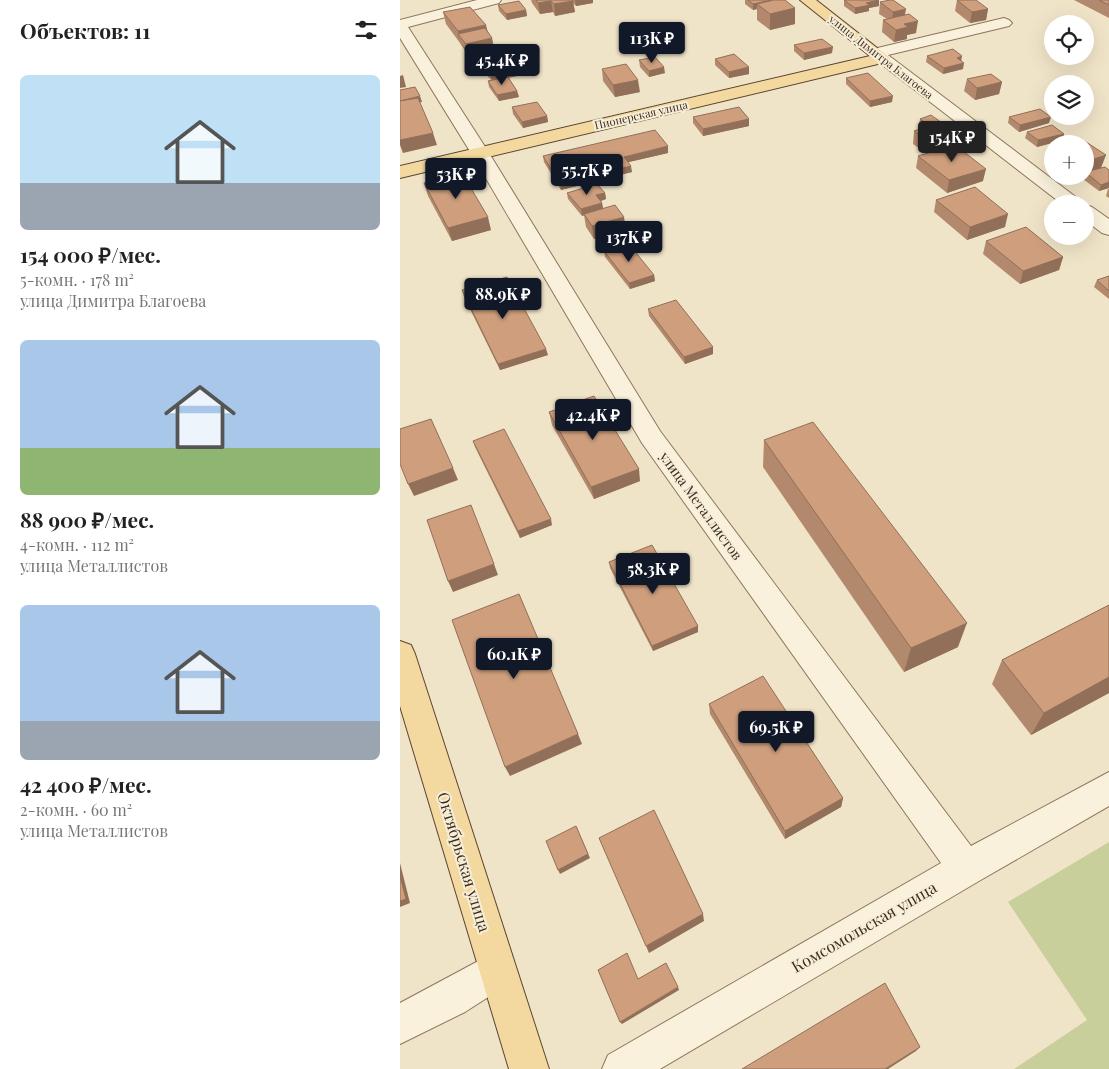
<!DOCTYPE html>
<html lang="ru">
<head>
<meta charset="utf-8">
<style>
	body { margin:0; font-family:"Playfair Display",serif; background:#f2f2f2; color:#222; height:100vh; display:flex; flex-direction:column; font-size:19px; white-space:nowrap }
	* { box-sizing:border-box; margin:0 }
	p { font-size:16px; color:#767676 }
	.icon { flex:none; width:28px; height:28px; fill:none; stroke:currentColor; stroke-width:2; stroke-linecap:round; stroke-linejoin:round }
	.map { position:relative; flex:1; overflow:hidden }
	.details { display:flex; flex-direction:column; background:#fff; width:400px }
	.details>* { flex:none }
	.controls { position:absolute; left:644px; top:15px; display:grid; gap:10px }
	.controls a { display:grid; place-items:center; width:50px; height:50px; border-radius:50%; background:#fff; box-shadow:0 5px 20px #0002; font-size:25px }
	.price { position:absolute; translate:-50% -42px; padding:0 11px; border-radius:5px; background:#111827; color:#fff; font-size:16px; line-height:32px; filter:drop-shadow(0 1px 2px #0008) }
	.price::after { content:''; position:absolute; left:50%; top:30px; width:15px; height:11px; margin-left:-8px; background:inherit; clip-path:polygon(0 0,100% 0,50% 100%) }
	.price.on { background:#222; color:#fff }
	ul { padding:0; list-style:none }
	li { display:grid; align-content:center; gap:10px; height:265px; padding:0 20px }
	li span { display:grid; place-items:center; height:155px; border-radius:8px; color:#555 }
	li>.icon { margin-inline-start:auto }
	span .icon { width:90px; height:90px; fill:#fffc; stroke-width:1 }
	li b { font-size:21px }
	h2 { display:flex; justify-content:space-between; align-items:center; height:60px; padding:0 20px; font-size:21px }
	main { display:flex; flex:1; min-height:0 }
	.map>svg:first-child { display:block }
</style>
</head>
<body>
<main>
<section class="details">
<h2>Объектов: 11<svg class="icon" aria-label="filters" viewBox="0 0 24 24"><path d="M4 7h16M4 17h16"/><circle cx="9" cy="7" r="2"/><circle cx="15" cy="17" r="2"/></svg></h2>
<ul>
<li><span style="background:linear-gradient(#bfe0f5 70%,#9aa5b1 0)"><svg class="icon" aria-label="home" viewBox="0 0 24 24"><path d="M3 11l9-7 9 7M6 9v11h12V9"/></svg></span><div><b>154 000 ₽/мес.</b><p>5-комн. · 178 m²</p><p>улица Димитра Благоева</p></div></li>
<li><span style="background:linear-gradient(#a9c7e8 70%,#8fb573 0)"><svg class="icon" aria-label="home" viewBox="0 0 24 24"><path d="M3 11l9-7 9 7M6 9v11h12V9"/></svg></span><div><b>88 900 ₽/мес.</b><p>4-комн. · 112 m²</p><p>улица Металлистов</p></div></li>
<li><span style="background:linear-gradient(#a9c7e8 75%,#9aa5b1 0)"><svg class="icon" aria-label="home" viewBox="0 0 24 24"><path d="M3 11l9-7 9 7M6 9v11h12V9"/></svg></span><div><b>42 400 ₽/мес.</b><p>2-комн. · 60 m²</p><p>улица Металлистов</p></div></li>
</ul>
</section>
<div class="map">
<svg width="709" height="1069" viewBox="0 0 709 1069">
	<rect width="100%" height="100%" fill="#f0e4c8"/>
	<path fill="#c9cf9b" d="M709,842V1069H614L687,1020L608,902Z"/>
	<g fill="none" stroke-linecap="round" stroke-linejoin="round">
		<g stroke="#8d765c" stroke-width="2">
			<g id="minor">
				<path d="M77,0H101L99,3L8,27L89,153L260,431L571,846L709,772V806L579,881L260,1069H202L208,1055L541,863L242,443L71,153L0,38V20Z"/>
				<path d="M604,18L609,20L612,23L609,26L488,55L685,204H662L467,53L469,50Z"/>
				<path d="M685,205L692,207L709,219V235L702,233L685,220Z"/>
				<path d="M97,951L110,957L116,970L110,983L65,1012L0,1044V1003Z"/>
			</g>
		</g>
		<g stroke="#5b4430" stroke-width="2">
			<g id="major">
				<path d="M400,0H416L490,58L488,61L482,63L0,178V166L470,56Z"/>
				<path d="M0,641L11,645L15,654L149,1069H109L0,706Z"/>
			</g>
		</g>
		<use href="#minor" fill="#faf1dc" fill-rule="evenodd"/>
		<use href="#major" fill="#f3d9a0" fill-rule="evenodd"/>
	</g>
	<g fill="#b2896c">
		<path d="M131,0H193V3L176,6L173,3L175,12L155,16L153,12L140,14L132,3Z"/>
		<path d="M345,0H371L395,8V24L370,30L357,20V9L353,10L345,4Z"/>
		<path d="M444,0H479V6L469,8V11L455,14L444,6Z"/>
		<path d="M557,0L588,9L586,20L570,23L555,11Z"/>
		<path d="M674,0H709V18Z"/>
		<path d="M480,2L505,15L516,33L507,35V39L494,42L482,32L483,20L487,19L479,14Z"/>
		<path d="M98,5L126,10L127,16L107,20L99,11Z"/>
		<path d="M43,12L88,32L92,38L94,50L69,56L61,45L60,43L46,24Z"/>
		<path d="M394,45L432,53L404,60L394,51Z"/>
		<path d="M527,56L562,61L563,69L543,74L526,62Z"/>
		<path d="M315,59L349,67V74L329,78L315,65Z"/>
		<path d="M239,60L265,73L249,77L240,67Z"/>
		<path d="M85,67L120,69L122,75L108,78L117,91L119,97L99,101L89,87L88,81L91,80L86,74Z"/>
		<path d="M202,69L240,92L215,97L203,81Z"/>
		<path d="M446,78L492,102L470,107L446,84Z"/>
		<path d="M567,79L602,82L599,94L575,100L564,91Z"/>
		<path d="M112,107L147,116L148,122L123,128L113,114Z"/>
		<path d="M293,117L349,119V126L303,136L293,123Z"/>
		<path d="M609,117L649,123L619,132L608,123Z"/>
		<path d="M520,119L552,130L550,143L523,151L513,144L514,131L518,130Z"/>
		<path d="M627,132L664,134L663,140L637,147L625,138Z"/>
		<path d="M685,144L701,168L709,170V188L699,191L683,179L684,176H685Z"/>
		<path d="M268,153L228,162L232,172L161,190L144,162L143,156Z"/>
		<path d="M518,156L583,181L547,193L516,168Z"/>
		<path d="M24,183L91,230L52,241L28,196Z"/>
		<path d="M708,189H709V198L706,196Z"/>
		<path d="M167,193H205L206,199L201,201L202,203L203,208L226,229L194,239L186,227L184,215L182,216L168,199Z"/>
		<path d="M536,200L605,227L567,240L534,212Z"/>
		<path d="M586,241L663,257L659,270L620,284L583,254Z"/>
		<path d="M204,251L254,275L255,281L230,289L205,257Z"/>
		<path d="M709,276V299L694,287L697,280Z"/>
		<path d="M62,290L148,355L100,370L64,297Z"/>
		<path d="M248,309L313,347V354L285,364L249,316Z"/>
		<path d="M149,412L240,481L194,499L152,425Z"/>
		<path d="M364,440L558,647L504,672L363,467Z"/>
		<path d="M73,441L152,525L120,538L75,447Z"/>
		<path d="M209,562L298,626V632L253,651L210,568Z"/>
		<path d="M709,605V693L631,735L592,684L602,660Z"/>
		<path d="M309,704L443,798L441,807L385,839L310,714Z"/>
	</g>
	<g fill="#916f58">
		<path d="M175,0H193V3L176,6Z"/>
		<path d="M372,0L357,4V9L353,10V4Z"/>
		<path d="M479,0V6L469,8V11L455,14V8L466,3Z"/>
		<path d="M151,1L153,12L140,14L138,3Z"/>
		<path d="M173,1L175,12L155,16L154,4Z"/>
		<path d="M395,8V24L370,30V14Z"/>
		<path d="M506,9L504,20L492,23L493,12Z"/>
		<path d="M588,9L586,20L570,23L572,12Z"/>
		<path d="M126,10L127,16L107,20L106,14Z"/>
		<path d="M518,21L516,33L507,35V39L494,42L496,30L504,24Z"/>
		<path d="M86,25L89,37L58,34L60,43L58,31Z"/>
		<path d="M92,38L94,50L69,56L66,44Z"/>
		<path d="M433,47L432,53L404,60V53Z"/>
		<path d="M562,56L561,62L557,58Z"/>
		<path d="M564,63L563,69L543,74L544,68Z"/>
		<path d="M264,67L265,73L249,77V71Z"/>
		<path d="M349,67V74L329,78V72Z"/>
		<path d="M120,69L122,75L92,81L91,75Z"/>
		<path d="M3,75L6,87L0,88V76Z"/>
		<path d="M238,80L240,92L215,97L213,85Z"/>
		<path d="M602,82L599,94L575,100L577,88Z"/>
		<path d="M117,91L119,97L99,101L97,95Z"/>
		<path d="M20,96L22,102L0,107V101Z"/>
		<path d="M493,96L492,102L470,107V101Z"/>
		<path d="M147,116L148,122L123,128L122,122Z"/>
		<path d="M651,117L649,123L619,132L620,125Z"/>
		<path d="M349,119V126L303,136V129Z"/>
		<path d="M552,130L550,143L523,151L525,139Z"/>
		<path d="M33,133L37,145L3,153L0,145V140Z"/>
		<path d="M664,134L663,140L637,147L638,140Z"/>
		<path d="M268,146V153L225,163L224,157Z"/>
		<path d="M706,155L701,168L685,173V162Z"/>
		<path d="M231,166L232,172L161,190L160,183Z"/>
		<path d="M586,169L583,181L547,193L549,180Z"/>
		<path d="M709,182V188L699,191L701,185Z"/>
		<path d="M205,193L206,199L197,202L196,195Z"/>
		<path d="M202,203L203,209L182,216L181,209Z"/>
		<path d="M608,214L605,227L567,240L570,227Z"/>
		<path d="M88,217L91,230L52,241L48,228Z"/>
		<path d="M224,217L226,229L194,239L192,226Z"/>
		<path d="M663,257L659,270L620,284L623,271Z"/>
		<path d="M254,275L255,281L230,289L229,283Z"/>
		<path d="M313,347V354L285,364L284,357Z"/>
		<path d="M146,349L148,355L100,370L98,364Z"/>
		<path d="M53,468L58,480L14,496L8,484Z"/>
		<path d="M239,469L240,481L194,499L191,487Z"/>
		<path d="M151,519L152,525L120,538L118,531Z"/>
		<path d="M94,564L98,575L53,592L48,581Z"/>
		<path d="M567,623L558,647L504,672L511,648Z"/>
		<path d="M298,626V632L253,651L252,646Z"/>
		<path d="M709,677V693L631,735L644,713Z"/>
		<path d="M178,734L182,744L110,776L105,767Z"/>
		<path d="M443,798L441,807L385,839V831Z"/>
		<path d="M176,826L190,858L160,874L158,870Z"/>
		<path d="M0,863L10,903L0,907Z"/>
		<path d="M303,914L304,921L249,953L246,946Z"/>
		<path d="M278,987L279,990L222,1024L220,1022Z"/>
		<path d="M520,1047L516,1051L488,1069H485Z"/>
	</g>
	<g fill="#cf9f7d" stroke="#916f58">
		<path d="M136,0H173V1L154,4L151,1L138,3Z"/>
		<path d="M348,0H372L353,4Z"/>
		<path d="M374,0H385L395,8L370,14L357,4Z"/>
		<path d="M444,0H479L466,3L470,5L455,8Z"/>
		<path d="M490,0H493L506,9L493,12L480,2Z"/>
		<path d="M557,0H576L588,9L572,12Z"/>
		<path d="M699,0H709V5Z"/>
		<path d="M119,1L126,10L106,14L98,5Z"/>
		<path d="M70,7L86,25L58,31L43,12Z"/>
		<path d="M509,14L518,21L504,24L508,27L496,30L483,20Z"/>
		<path d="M85,28L92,38L66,44L58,34Z"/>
		<path d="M422,39L433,47L404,53L394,45Z"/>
		<path d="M553,49L562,56L557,58L564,63L544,68L527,56Z"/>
		<path d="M334,54L349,67L329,72L315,59Z"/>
		<path d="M255,57L264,67L249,71L239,60Z"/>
		<path d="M114,61L120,69L91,75L85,67Z"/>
		<path d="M226,64L238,80L213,85L202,69Z"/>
		<path d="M468,73L493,96L470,101L446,78Z"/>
		<path d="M591,74L602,82L577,88L567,79Z"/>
		<path d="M108,77L117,91L97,95L88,81Z"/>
		<path d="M15,87L20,96L0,101V90Z"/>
		<path d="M18,98L33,133L0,140V101Z"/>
		<path d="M137,102L147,116L122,122L112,107Z"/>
		<path d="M339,107L349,119L303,129L293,117Z"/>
		<path d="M640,109L651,117L620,125L609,117Z"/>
		<path d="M531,115L552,130L525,139L514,131L530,126L520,119Z"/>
		<path d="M652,125L664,134L638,140L627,132Z"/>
		<path d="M255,130L268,146L224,157L231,166L160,183L143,156Z"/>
		<path d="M686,142L706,155L685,162V144H679Z"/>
		<path d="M555,145L586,169L549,180L518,156Z"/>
		<path d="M705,167L709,170V182L701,185L685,172Z"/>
		<path d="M62,173L88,217L48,228L24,183Z"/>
		<path d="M197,184L205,193L196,195L202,203L181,209L167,193Z"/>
		<path d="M575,187L608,214L570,227L536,200Z"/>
		<path d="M215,205L224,217L192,226L184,214Z"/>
		<path d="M626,227L663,257L623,271L586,241Z"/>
		<path d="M228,243L254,275L229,283L204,251Z"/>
		<path d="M709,276V291L697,280Z"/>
		<path d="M107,277L146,349L98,364L62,290Z"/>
		<path d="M276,300L313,347L284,357L248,309Z"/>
		<path d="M194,396L239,469L191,487L149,412Z"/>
		<path d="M31,419L53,468L8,484L0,464V429Z"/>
		<path d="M413,422L567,623L511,648L364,440Z"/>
		<path d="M104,429L151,519L118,531L73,441Z"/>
		<path d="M71,505L94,564L48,581L27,520Z"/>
		<path d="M252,545L298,626L252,646L209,562Z"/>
		<path d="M119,594L178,734L105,767L52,620Z"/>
		<path d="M709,605V677L644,713L602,660Z"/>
		<path d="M363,676L443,798L385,831L309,704Z"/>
		<path d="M254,810L303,914L246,946L199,838Z"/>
		<path d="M176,826L188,854L158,870L146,841Z"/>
		<path d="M0,876L6,899L0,901Z"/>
		<path d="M227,953L238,979L266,963L278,987L220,1022L198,970Z"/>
		<path d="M485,983L520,1047L485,1069H342Z"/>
	</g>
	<g text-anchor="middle" stroke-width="4" stroke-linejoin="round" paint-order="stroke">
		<g font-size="11" fill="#3d2e20" stroke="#f7eed8">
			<text transform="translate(481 57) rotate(38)" y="4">улица Димитра Благоева</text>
			<text transform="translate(241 115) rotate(-13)" y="4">Пионерская улица</text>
		</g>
		<g font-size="14" fill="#3d2e20" stroke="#f7eed8">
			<text transform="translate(301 506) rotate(54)" y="5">улица Металлистов</text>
		</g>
		<g font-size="16" fill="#3d2e20" stroke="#f7eed8">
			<text transform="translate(64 862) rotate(73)" y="6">Октябрьская улица</text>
			<text transform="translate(464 927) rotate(-30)" y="6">Комсомольская улица</text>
		</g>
	</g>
</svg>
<div class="controls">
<a><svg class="icon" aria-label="locate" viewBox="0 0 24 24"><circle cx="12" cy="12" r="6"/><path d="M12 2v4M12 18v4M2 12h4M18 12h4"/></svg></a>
<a><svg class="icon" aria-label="layers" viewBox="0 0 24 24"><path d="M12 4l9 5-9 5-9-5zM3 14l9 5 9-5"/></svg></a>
<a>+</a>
<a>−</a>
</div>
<b class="price" style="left:252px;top:64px">113K ₽</b>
<b class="price" style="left:102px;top:86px">45.4K ₽</b>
<b class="price on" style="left:552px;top:163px">154K ₽</b>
<b class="price" style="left:187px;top:196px">55.7K ₽</b>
<b class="price" style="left:56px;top:200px">53K ₽</b>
<b class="price" style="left:229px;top:263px">137K ₽</b>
<b class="price" style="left:103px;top:320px">88.9K ₽</b>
<b class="price" style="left:193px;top:441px">42.4K ₽</b>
<b class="price" style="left:253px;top:595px">58.3K ₽</b>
<b class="price" style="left:114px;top:680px">60.1K ₽</b>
<b class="price" style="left:376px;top:753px">69.5K ₽</b>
</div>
</main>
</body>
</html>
